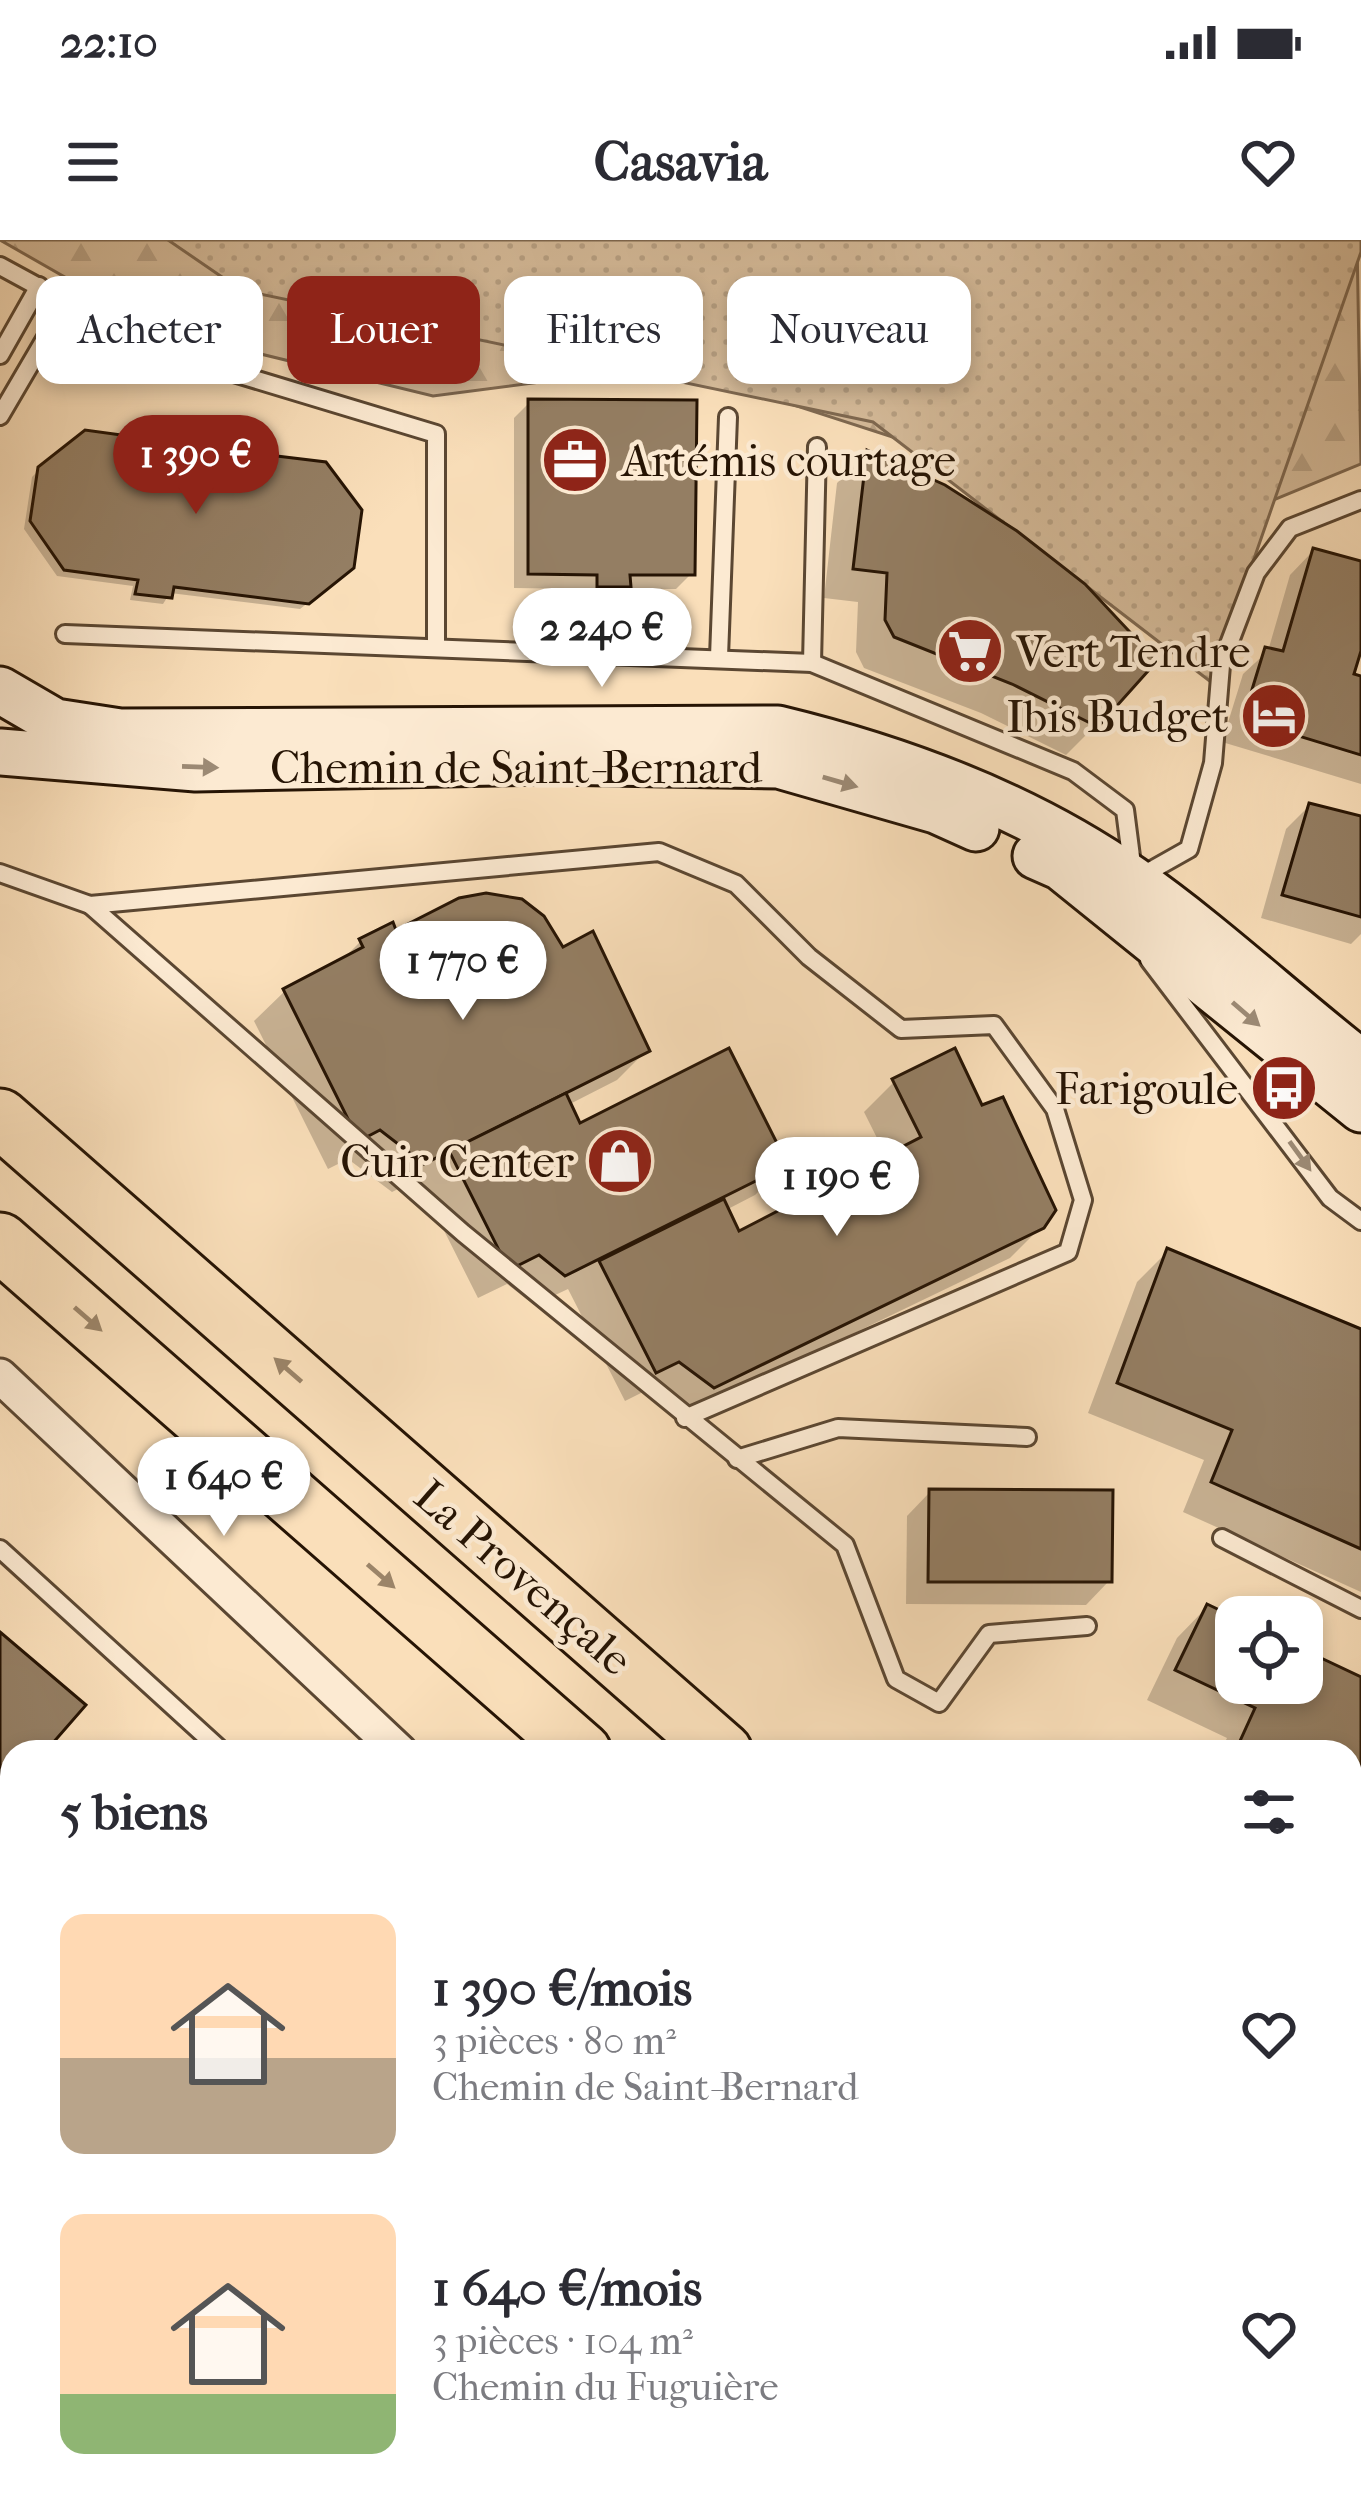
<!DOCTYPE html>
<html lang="fr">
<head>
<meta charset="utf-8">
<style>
	body { margin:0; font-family:"IM FELL French Canon",serif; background:#f2f2f3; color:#2b2b33; height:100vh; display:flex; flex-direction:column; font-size:45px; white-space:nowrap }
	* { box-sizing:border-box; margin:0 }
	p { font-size:39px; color:#7c7c81 }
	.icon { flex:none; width:66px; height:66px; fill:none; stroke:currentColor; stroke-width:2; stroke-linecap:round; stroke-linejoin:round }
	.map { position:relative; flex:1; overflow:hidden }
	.side { position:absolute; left:0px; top:1500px; width:1362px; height:768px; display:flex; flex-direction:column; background:#fff; border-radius:36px 36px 0 0; box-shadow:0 6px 18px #0003 }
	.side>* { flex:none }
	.top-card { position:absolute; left:36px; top:36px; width:1290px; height:108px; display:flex; gap:24px }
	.tools { position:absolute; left:1215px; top:1356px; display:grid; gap:24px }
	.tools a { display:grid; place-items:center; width:108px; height:108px; border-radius:24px; background:#fff; box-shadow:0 6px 18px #0003; font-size:60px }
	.price { position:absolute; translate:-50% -102px; padding:0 27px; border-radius:42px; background:#fff; color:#222; font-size:39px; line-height:78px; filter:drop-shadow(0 3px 6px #0008) }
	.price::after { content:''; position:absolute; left:50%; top:72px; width:36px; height:27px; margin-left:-18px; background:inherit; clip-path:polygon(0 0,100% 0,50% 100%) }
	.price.on { background:#8f2418; color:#fff }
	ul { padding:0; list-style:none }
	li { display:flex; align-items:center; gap:36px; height:300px; padding:0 60px }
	li span { display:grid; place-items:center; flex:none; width:336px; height:240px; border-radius:24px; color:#555 }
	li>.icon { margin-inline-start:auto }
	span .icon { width:144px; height:144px; fill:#fffc; stroke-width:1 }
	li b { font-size:51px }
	h2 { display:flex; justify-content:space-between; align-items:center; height:144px; padding:0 60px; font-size:51px }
	.chip { padding:0 42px; border-radius:24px; background:#fff; box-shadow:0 6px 18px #0003; font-size:42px; line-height:108px }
	.chip.on { background:#8f2418; color:#fff }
	.status { display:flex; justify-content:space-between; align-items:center; height:84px; padding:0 60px; background:#fff; direction:ltr }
	.status svg { height:33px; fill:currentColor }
	header { display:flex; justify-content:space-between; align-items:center; height:156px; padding:0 60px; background:#fff; font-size:54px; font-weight:700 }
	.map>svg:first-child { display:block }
</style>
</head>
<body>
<div class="status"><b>22:10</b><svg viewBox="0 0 49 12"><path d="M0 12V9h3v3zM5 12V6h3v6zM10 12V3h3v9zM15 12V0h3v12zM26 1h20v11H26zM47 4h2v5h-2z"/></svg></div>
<header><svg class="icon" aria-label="menu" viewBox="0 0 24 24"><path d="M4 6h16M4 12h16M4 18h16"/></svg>Casavia<svg class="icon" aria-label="heart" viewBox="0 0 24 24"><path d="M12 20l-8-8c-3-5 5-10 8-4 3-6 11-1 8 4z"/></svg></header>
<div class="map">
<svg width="1361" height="2268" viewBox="0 0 1361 2268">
	<defs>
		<pattern id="forest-firs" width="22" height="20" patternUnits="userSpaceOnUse" patternTransform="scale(3)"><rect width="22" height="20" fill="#d6bc9b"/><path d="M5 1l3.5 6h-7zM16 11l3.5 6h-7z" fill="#b8a184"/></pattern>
		<pattern id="park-dots" width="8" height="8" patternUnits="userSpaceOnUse" patternTransform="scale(3)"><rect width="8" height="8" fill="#d6bc9b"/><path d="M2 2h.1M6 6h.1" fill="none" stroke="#b8a184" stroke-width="1.8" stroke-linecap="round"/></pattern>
	</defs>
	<rect width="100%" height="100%" fill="#fadfba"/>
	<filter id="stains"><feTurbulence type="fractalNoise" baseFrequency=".00167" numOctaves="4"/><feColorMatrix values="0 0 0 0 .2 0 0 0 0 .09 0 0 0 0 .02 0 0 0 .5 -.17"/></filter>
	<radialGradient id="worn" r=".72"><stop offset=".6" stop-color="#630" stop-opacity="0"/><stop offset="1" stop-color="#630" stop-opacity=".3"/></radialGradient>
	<g fill="url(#forest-firs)" stroke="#7e6850" stroke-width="3">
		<path d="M0,0H1357L1361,224L1261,265L908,202L670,125L433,156L154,88Z"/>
		<path d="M11,1874L12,2256H427L424,2268H0V1875Z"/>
	</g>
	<path fill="url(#park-dots)" stroke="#7e6850" stroke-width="3" d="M168,0H1361V12L1211,442L873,182L241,50Z"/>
	<g fill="#0003">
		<path d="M530,162L692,333L676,349H625L612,361L583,362V349L514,348V178Z"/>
		<path d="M160,193L189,209L344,335L300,369L170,353L163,364L130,360L133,346L57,336L24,289L32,237L40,229L153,200Z"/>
		<path d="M867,214L1096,485L1066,515L981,473L864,428L856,412L858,362L824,358L837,243Z"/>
		<path d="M1313,311L1361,324V401L1350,436L1361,439V544L1222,502L1243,434L1268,411L1290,335Z"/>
		<path d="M1309,566L1361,579V694L1351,704L1261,678L1286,589Z"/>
		<path d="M395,694L562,711L647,810L617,840L568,865L579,887L785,925L755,955L726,970L738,995L887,918L864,872L894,842L1042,986L1010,1018L682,1176L647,1150L625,1161L568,1049L534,1065L507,1044L478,1058L418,939L392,952L348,919L328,929L254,781L285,751L339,723L360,702Z"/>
		<path d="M1167,1012L1361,1092V1352L1183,1272L1204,1220L1088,1173L1137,1042Z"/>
		<path d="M930,1252L1109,1341L1086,1365L906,1364L907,1276Z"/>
		<path d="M1207,1367L1236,1381V1443H1302V1412L1361,1440V1703L1350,1698V1512H1220L1227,1498L1147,1460L1177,1398Z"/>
		<path d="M0,1395L41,1512H12L8,1579H0Z"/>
	</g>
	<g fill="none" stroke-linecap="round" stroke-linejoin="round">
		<g stroke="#b29a7c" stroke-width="72">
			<path d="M0,2082L12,2085"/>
			<path d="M209,2256L213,2268"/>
		</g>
	</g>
	<g fill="#947e63" stroke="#261404" stroke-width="3">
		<path d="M528,159L697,160L695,335H630L631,347H597V335L528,334Z"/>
		<path d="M159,189L195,193L193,206L326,222L362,270L354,328L309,364L174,347L172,358L135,354L138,340L64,330L30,281L38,227L85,190L158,200Z"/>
		<path d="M867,210L945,245L1017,291L1085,344L1157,421L1098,487L1012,444L894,397L885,380L887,333L853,329Z"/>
		<path d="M1313,308L1361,321V411L1354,434L1361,436V515L1243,479L1265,407L1283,411Z"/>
		<path d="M1309,563L1361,576V677L1282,655Z"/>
		<path d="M486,653L522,659L544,676L563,707L593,691L650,811L424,924L380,890L359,901L283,749L363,707L359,699L393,682L396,690L459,658Z"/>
		<path d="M729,808L788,925L565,1036L539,1015L509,1030L449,911L566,853L580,883Z"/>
		<path d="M955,808L982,865L1003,857L1056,970L1044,988L714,1148L679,1122L656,1133L599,1021L724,959L739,991L921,897L892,839Z"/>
		<path d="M1167,1008L1361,1089V1309L1211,1242L1232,1190L1117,1143Z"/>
		<path d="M929,1249L1113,1250L1112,1342H928Z"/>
		<path d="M1207,1364L1236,1378V1443H1302V1409L1361,1437V1659L1350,1654V1512H1235L1255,1468L1175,1430Z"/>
		<path d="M0,1392L86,1465L45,1512H12V1551L0,1564Z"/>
	</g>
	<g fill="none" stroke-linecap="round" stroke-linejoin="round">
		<g stroke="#5b4732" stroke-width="22">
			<g id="service">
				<path d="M0,26L151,108L436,194V408"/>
				<path d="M0,115L39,46"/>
				<path d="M0,176L65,65"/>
				<path d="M65,394L812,423L1073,531L1125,570L1134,640L1189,609L1213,523L1221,425L1256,333L1290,288L1361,260"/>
				<path d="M719,417L728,177"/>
				<path d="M812,423L817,207"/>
				<path d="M0,633L90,665L659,612L736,644L809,717L901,789L994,785L1055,869L1083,960L1068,1012L685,1178"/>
				<path d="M90,665L463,993L845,1305L896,1439L939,1463L989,1394L1087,1386"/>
				<path d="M1149,720L1330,958L1361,981"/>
				<path d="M737,1219L838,1188L1027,1197"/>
				<path d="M1222,1298L1361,1369"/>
				<path d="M0,1309L223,1512"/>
				<path d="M1350,1679L1361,1685"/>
				<path d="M0,1732L12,1743"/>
				<path d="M1350,1848L1361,1856"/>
			</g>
		</g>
		<g stroke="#5b4732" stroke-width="39">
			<path id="minor" d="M0,1136L400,1512"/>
		</g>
		<g stroke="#261404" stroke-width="51">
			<g id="secondary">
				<path d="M0,450L55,482L120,492L778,489C902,519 1026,565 1132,639C1211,694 1284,763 1361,823"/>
				<path d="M0,512L196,528L551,521L779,525L936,570L976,588"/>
				<path d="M1036,616L1061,627L1361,869"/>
			</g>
		</g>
		<g stroke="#261404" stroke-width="63">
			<g id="motorway">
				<path d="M0,878L723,1512"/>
				<path d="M0,1002L582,1512"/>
				<path d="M1350,2061L1361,2071"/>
				<path d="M1350,2186L1361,2195"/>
			</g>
		</g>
		<use href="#service" stroke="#fcead2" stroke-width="16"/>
		<use href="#minor" stroke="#fcead2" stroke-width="33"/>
		<use href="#secondary" stroke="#fcead2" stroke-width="45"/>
		<use href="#motorway" stroke="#fadfba" stroke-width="57"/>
	</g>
	<defs><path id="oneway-solid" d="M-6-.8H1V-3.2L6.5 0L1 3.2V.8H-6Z" transform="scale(3)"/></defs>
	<g fill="#9c8a75">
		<use href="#oneway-solid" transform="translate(200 527) rotate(2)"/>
		<use href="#oneway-solid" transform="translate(840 542) rotate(16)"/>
		<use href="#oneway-solid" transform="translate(1246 774) rotate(41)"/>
		<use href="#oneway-solid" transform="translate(1300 916) rotate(54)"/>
	</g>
	<g fill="#9b8468">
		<use href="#oneway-solid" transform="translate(88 1079) rotate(41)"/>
		<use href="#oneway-solid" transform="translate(288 1130) rotate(-139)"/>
		<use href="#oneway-solid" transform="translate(381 1336) rotate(41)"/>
	</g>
	<defs>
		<g id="office-disc" transform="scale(3.45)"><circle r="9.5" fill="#8f2418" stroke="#fcead2"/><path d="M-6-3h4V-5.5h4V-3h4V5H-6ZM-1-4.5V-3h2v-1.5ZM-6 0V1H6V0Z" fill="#fff"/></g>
		<g id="supermarket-disc" transform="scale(3.45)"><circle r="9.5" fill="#8f2418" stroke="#fcead2"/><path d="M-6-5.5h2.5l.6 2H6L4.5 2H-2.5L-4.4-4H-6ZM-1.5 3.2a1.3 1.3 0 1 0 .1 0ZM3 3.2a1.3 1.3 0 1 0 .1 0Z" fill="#fff"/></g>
		<g id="hotel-disc" transform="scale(3.45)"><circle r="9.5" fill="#8f2418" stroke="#fcead2"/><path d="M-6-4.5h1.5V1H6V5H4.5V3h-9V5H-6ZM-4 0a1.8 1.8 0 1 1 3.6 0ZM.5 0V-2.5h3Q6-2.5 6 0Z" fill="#fff"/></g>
		<g id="bus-disc" transform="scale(3.45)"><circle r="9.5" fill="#8f2418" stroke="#fcead2"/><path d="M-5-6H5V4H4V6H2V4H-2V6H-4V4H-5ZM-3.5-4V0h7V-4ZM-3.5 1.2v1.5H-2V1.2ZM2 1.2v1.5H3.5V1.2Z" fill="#fff"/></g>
		<g id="shop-disc" transform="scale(3.45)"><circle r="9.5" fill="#8f2418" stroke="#fcead2"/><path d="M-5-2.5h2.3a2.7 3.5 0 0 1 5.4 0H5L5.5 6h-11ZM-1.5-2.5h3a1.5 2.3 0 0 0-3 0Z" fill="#fff"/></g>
	</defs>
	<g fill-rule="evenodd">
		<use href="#office-disc" x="575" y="220"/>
		<use href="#supermarket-disc" x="970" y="411"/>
		<use href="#hotel-disc" x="1274" y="476"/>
		<use href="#bus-disc" x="1284" y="848"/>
		<use href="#shop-disc" x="620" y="921"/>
	</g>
	<g text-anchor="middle" stroke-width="9" stroke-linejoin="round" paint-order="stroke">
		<g font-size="45" fill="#261404" stroke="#fcead2" text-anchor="end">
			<text x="622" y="236" text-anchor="start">Artémis courtage</text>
			<text x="1016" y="427" text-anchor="start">Vert Tendre</text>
			<text x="1228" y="492">Ibis Budget</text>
			<text x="1238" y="864">Farigoule</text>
			<text x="574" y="937">Cuir Center</text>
		</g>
		<g font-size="45" fill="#261404" stroke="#fcead2">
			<text x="516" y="543">Chemin de Saint-Bernard</text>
			<text transform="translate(524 1337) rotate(41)" y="16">La Provençale</text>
		</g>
	</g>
	<rect width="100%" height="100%" filter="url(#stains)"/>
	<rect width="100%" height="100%" fill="url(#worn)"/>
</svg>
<div class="tools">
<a><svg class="icon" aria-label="locate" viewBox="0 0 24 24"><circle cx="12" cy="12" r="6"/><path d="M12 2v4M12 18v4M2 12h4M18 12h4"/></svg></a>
</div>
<b class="price on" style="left:196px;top:277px">1 390 €</b>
<b class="price" style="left:602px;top:450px">2 240 €</b>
<b class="price" style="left:463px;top:783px">1 770 €</b>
<b class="price" style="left:837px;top:999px">1 190 €</b>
<b class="price" style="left:224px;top:1299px">1 640 €</b>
<div class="top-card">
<a class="chip">Acheter</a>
<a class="chip on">Louer</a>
<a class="chip">Filtres</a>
<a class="chip">Nouveau</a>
</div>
<section class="side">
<h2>5 biens<svg class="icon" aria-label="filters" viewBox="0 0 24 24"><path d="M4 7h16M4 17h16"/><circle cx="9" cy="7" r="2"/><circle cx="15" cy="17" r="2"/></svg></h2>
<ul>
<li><span style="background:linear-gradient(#ffd9b3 60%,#b9a48a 0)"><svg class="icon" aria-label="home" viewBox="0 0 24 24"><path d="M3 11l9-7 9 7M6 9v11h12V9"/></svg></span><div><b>1 390 €/mois</b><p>3 pièces · 80 m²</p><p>Chemin de Saint-Bernard</p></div><svg class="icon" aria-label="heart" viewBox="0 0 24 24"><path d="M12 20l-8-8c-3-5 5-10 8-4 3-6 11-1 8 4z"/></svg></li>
<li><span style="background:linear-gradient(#ffd9b3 75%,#8fb573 0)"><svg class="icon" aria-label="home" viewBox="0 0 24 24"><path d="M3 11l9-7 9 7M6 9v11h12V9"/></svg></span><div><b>1 640 €/mois</b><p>3 pièces · 104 m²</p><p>Chemin du Fuguière</p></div><svg class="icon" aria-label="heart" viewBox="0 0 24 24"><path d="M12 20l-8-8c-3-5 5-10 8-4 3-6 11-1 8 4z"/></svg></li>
</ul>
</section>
</div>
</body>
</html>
